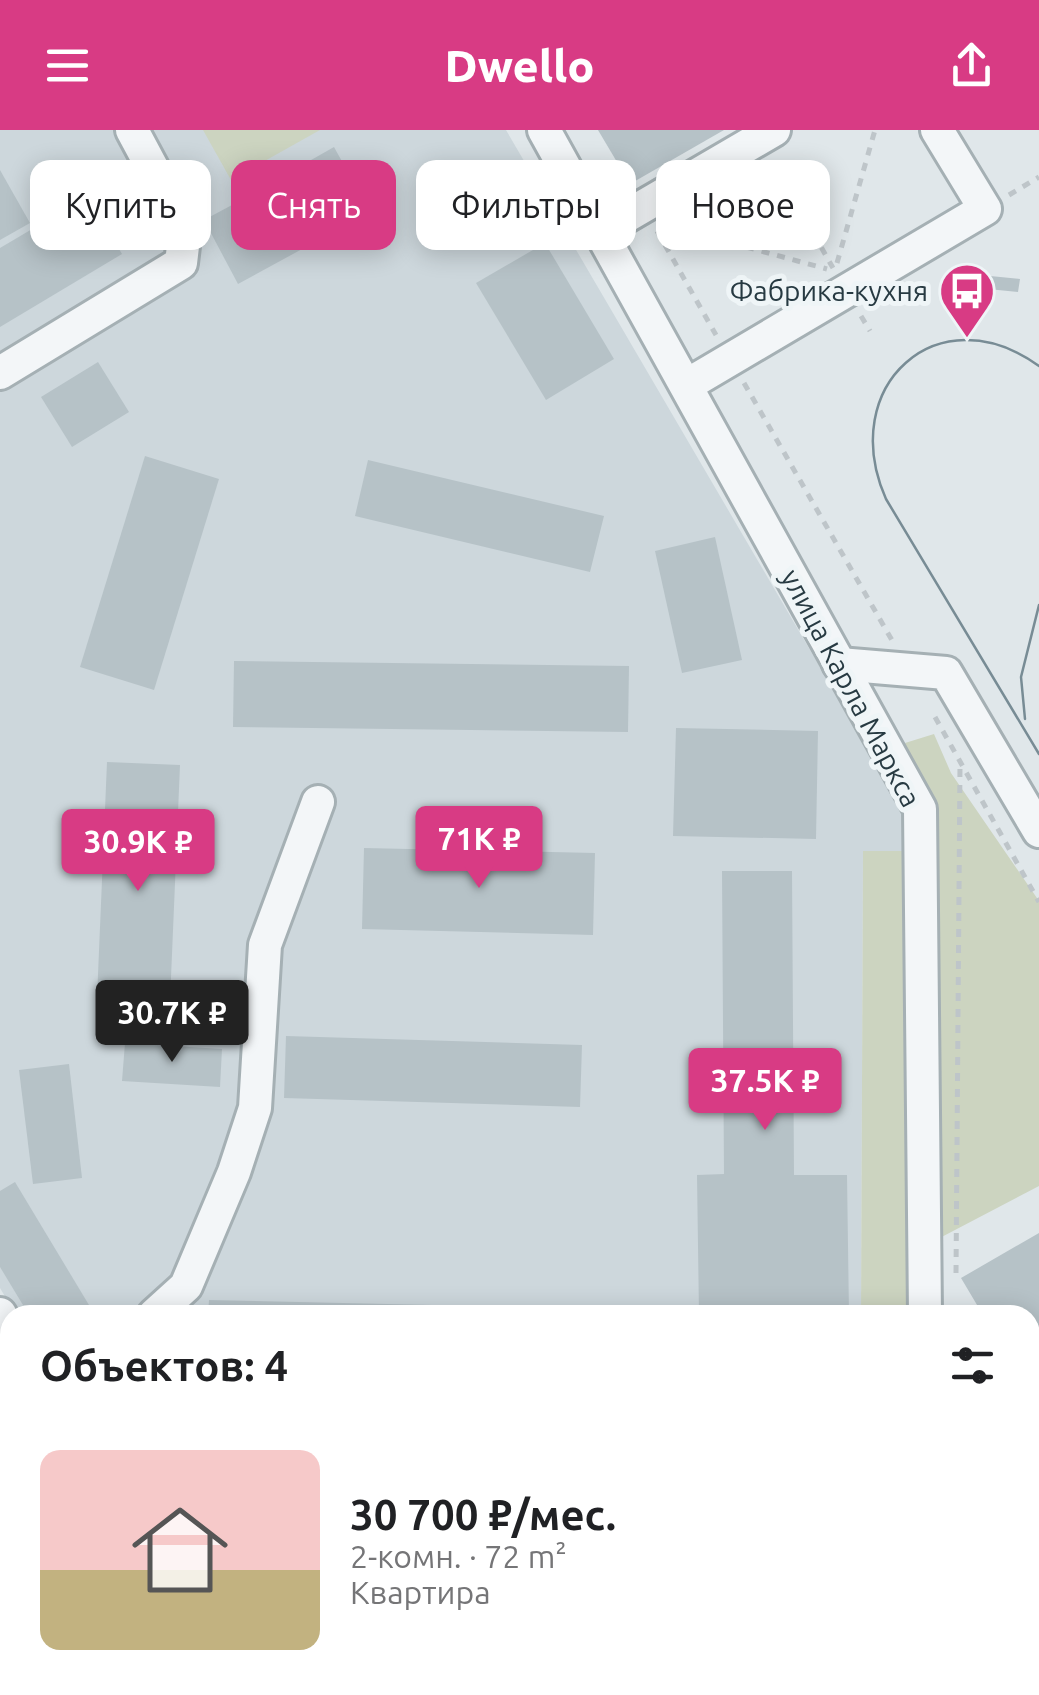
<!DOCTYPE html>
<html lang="ru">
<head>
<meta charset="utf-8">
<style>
	body { margin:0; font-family:Ubuntu,sans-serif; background:#f6f6f6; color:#202124; height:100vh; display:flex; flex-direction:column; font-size:38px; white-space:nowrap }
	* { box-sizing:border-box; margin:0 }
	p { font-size:32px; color:#757577 }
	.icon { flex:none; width:55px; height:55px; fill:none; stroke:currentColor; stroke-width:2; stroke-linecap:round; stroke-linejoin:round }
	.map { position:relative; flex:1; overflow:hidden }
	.details { position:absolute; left:0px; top:1175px; width:1040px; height:390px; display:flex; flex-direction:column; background:#fff; border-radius:30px 30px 0 0; box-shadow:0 5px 25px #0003 }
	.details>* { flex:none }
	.top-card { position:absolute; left:30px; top:30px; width:980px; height:90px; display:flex; gap:20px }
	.price { position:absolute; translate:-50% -85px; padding:0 22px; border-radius:10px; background:#d83b84; color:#fff; font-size:32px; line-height:65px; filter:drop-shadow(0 2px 5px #0008) }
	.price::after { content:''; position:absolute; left:50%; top:60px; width:30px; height:22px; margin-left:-15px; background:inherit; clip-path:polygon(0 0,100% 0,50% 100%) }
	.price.active { background:#222; color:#fff }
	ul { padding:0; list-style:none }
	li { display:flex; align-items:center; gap:30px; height:250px; padding:0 40px }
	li+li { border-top:2px solid #e0e0e0 }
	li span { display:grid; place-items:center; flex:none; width:280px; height:200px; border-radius:20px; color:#555 }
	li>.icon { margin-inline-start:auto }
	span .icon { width:120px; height:120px; fill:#fffc; stroke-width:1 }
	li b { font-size:42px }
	h2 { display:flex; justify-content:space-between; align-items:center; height:120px; padding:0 40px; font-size:42px }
	.pill { padding:0 35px; border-radius:20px; background:#fff; box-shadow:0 5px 25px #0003; font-size:35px; line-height:90px }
	.pill.active { background:#d83b84; color:#fff }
	header { display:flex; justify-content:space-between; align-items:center; height:130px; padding:0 40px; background:#d83b84; color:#fff; font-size:45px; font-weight:800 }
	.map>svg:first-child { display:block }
</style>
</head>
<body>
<header><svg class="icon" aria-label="menu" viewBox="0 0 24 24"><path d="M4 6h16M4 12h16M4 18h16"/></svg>Dwello<svg class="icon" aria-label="share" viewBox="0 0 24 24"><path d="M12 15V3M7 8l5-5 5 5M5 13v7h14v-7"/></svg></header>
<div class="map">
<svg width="1039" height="1565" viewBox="0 0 1039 1565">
	<rect width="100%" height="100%" fill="#e0e7ea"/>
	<path fill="#cdd7dc" d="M0,0H506L910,691V721L863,722L861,1185H16L0,1158Z"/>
	<g fill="#ccd4c0">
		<path d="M203,0H320L231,50Z"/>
		<path d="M934,604L951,643L1039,771V1056L934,1111L939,700L905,613Z"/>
		<path d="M863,721H910L906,1185H861Z"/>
	</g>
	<g fill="#b6c2c7">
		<path d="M598,0H724L630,54Z"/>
		<path d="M334,17L370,82L238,154L204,90L245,68L256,89L309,60L297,38Z"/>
		<path d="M0,40L30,93L0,110Z"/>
		<path d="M88,66L122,124L0,197V118Z"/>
		<path d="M545,113L614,229L546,270L476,153Z"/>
		<path d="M980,145L1020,149L1018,162L978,158Z"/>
		<path d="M98,232L129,282L72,317L41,267Z"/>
		<path d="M145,326L219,349L154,560L80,537Z"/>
		<path d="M368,330L604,386L590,442L355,386Z"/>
		<path d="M715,407L742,530L682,543L655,421Z"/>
		<path d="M234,531L629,536L628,602L233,597Z"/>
		<path d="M676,598L818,601L816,709L673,706Z"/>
		<path d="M107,632L180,635L169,895L96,892Z"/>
		<path d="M364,718L595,723L593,805L362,799Z"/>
		<path d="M722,741H792L794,1045H847L849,1185H699L697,1045L724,1044Z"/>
		<path d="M286,906L582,915L580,977L284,968Z"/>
		<path d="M125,913L222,919L220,957L122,951Z"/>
		<path d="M69,934L82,1048L33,1054L19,940Z"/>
		<path d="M15,1052L95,1185H29L0,1137V1061Z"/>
		<path d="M1039,1103V1199L1030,1204V1185H983L961,1148Z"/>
		<path d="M209,1170L516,1177V1185H208Z"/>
		<rect x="0" y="1342" width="10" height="69"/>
		<path d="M1039,1371V1418L1030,1401V1376Z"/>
		<path d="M0,1441L10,1442V1476H0Z"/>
		<path d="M0,1523L10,1524V1555H166L177,1557V1565H0Z"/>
	</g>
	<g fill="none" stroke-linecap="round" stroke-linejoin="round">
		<g stroke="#a5b0b4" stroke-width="38">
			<g id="minor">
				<path d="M544,0L920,679L925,1185"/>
				<path d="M601,101L774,0"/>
				<path d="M0,243L181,133L185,99L132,0"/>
				<path d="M687,255L985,79L937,0"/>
				<path d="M839,534L946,543L1039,701"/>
				<path d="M0,1184L10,1203"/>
				<path d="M154,1185L186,1156L234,1042L255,978L265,815L318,672"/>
				<path d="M223,1555L229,1565"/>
				<path d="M662,1555V1565"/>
			</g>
		</g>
		<g stroke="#9eafb7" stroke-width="48">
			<g id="major">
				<path d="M1030,1275L1039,1269"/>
				<path d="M921,1565V1555"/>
			</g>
		</g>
		<g stroke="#bec5c9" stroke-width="5" stroke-dasharray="8 8" stroke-linecap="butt">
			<path d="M774,34L833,138"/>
			<path d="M1009,65L1039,47"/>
			<path d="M669,96L827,139"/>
			<path d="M657,101L716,205"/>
			<path d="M837,133L875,0"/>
			<path d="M861,186L870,201"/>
			<path d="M744,253L893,512"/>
			<path d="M935,587L1039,772"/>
			<path d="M956,1143L960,634"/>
		</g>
		<use href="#minor" stroke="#f3f6f8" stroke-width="32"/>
		<use href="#major" stroke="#fff" stroke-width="42"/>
		<g stroke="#788c95" stroke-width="2.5">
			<path d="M1039,236C938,163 836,256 886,369L1039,624"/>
			<path d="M1025,589L1021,547L1039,475"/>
		</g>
	</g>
	<defs>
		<g id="bus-pin" transform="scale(2.875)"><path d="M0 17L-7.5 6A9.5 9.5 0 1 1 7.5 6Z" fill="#d83b84" stroke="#eff5f7"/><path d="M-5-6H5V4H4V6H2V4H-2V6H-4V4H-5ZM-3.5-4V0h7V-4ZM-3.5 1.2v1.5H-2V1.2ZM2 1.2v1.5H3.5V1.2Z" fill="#fff"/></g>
	</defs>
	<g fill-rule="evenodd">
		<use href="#bus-pin" x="967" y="161"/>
	</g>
	<g text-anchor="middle" stroke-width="10" stroke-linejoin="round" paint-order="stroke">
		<g font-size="28" fill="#273a42" stroke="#eff5f7" text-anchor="end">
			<text x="928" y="171">Фабрика-кухня</text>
		</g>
		<g font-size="28" fill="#273a42" stroke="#eff5f7">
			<text transform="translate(851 558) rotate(62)" y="10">улица Карла Маркса</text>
		</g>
	</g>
</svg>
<b class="price" style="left:479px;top:761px">71K ₽</b>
<b class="price" style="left:138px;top:764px">30.9K ₽</b>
<b class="price active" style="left:172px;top:935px">30.7K ₽</b>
<b class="price" style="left:765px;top:1003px">37.5K ₽</b>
<div class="top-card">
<a class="pill">Купить</a>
<a class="pill active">Снять</a>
<a class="pill">Фильтры</a>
<a class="pill">Новое</a>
</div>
<section class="details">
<h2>Объектов: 4<svg class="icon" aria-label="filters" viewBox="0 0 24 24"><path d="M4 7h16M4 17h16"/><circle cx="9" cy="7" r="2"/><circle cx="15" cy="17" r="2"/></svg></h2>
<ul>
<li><span style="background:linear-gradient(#f6c9c9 60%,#c2b280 0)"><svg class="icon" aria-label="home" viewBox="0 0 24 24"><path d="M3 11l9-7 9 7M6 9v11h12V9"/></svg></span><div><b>30 700 ₽/мес.</b><p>2-комн. · 72 m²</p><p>Квартира</p></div></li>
</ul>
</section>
</div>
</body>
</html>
